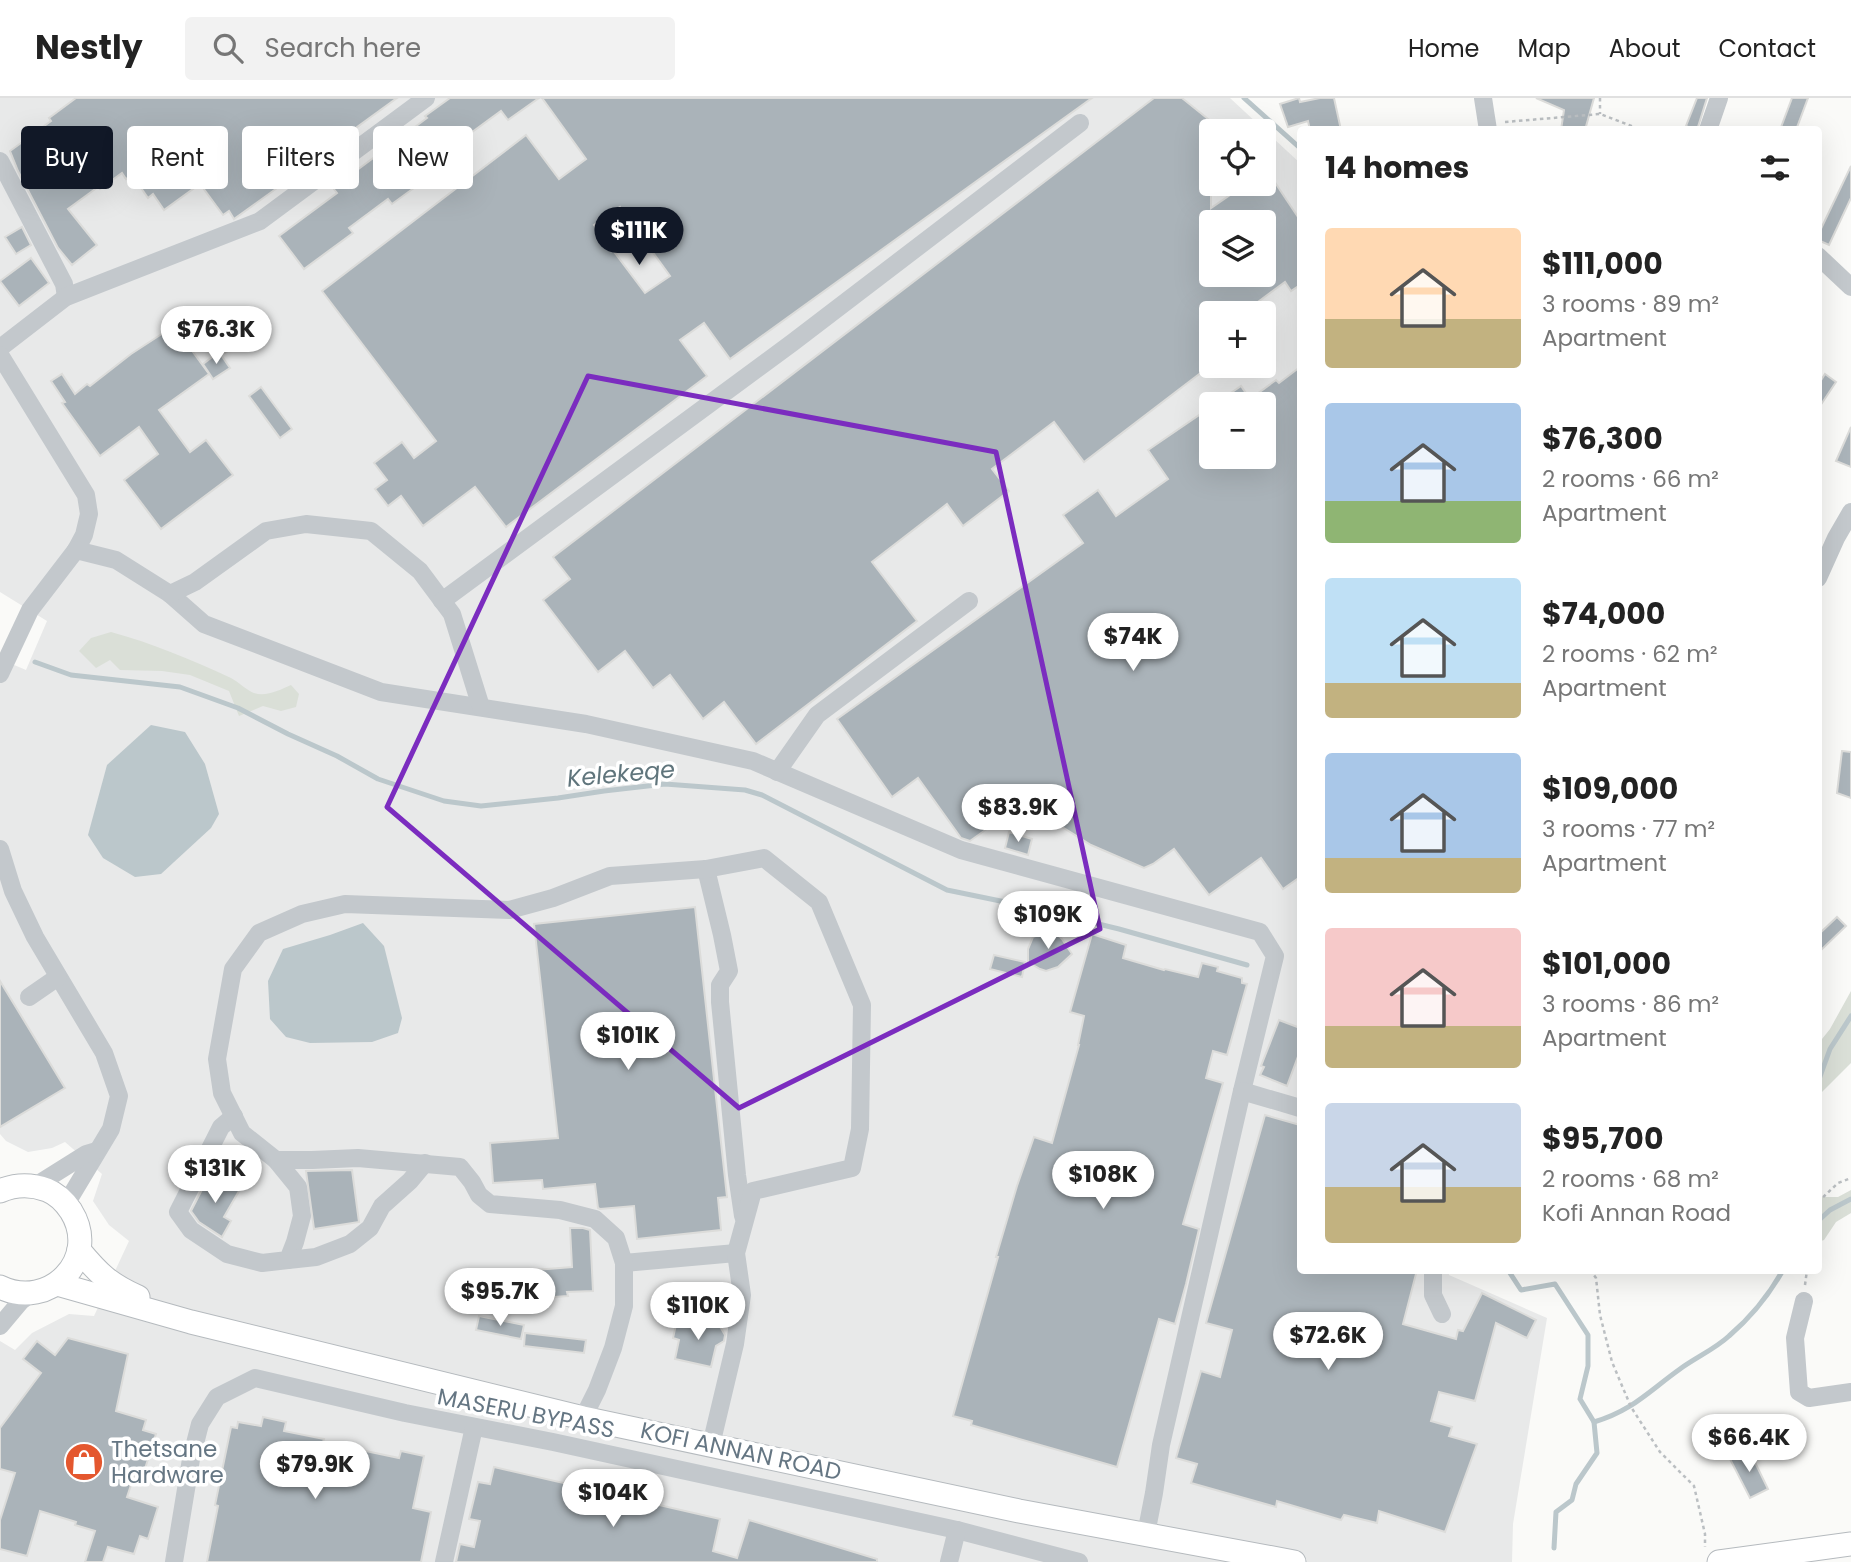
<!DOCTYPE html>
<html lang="en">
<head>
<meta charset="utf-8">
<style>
	body { margin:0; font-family:Poppins,sans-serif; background:#f2f2f2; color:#222; height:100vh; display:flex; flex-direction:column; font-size:26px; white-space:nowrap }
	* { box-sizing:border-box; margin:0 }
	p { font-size:23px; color:#767676 }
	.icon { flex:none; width:38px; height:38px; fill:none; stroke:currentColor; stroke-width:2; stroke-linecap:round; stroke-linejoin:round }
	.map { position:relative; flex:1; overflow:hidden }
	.sheet { position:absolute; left:1297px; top:28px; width:525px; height:1148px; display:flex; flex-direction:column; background:#fff; border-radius:7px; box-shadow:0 7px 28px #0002 }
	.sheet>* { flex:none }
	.top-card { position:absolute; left:21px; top:28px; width:665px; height:63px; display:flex; gap:14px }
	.tools { position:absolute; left:1199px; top:21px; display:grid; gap:14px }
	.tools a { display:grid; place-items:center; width:77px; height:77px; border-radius:7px; background:#fff; box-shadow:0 7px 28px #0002; font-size:35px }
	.price { position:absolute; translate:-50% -60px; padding:0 16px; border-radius:24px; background:#fff; color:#222; font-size:23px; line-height:46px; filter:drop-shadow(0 2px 4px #0008) }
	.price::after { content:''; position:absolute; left:50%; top:42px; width:21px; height:16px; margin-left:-10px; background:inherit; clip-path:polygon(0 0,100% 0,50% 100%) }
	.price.current { background:#111827; color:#fff }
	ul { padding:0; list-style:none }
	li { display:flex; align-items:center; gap:21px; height:175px; padding:0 28px }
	li span { display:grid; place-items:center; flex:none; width:196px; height:140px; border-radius:7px; color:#555 }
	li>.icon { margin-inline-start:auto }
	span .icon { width:84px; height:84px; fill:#fffc; stroke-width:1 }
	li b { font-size:30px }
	h2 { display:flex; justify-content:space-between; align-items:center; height:84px; padding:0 28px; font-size:30px }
	.chip { padding:0 24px; border-radius:7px; background:#fff; box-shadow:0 7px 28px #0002; font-size:24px; line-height:63px }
	.chip.current { background:#111827; color:#fff }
	header { display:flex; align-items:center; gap:42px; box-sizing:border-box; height:98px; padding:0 35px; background:#fff; border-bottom:2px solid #e0e0e0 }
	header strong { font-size:33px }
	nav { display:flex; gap:38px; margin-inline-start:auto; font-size:24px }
	.search { width:490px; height:63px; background:#f2f2f2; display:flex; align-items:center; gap:18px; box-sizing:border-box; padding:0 24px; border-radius:7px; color:#767676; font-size:26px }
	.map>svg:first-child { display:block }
</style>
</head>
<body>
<header>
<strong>Nestly</strong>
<div class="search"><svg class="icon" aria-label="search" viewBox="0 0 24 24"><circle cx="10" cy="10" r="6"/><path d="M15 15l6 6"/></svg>Search here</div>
<nav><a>Home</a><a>Map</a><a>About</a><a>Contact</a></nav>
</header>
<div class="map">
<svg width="1851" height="1464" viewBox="0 0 1851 1464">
	<rect width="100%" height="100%" fill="#fafaf8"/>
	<path fill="#e8e9e9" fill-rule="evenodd" d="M0,0H1230L1300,65V1172L1448,1173L1449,1177L1547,1220L1513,1426L1512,1464H0V1243L15,1252L32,1235L69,1216L94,1218L129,1143L109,1127L93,1103L102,1076L65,1044L52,1050L28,1054L6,1043L0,1036V561L26,572L47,523L0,494ZM1211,33H1264V86H1211ZM1211,124H1264V177H1211ZM1211,215H1264V268H1211ZM1211,306H1264V359H1211Z"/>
	<g fill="#dadfd7">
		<path d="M111,534C152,545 192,562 231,580C237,583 248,593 254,595C266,599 280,592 291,587L299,596L296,609L281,613L263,608L239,618L229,593L190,577L162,573L120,572L110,562L96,570L79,553L91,540Z"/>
		<path d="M1851,893V965L1822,994L1818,1004V946L1830,931Z"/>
		<path d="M1851,1092V1115L1836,1124L1824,1142L1818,1144V1099H1838Z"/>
	</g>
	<g fill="#bbc7cb">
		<path d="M151,627L185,634L205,666L219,716L211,730L161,776L135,779L103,760L88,737L107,667Z"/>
		<path d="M363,825L384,848L402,920L398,935L372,944L310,945L286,939L270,921L268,883L283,851L330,837Z"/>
	</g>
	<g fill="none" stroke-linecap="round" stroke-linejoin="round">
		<g stroke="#bbc7cb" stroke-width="5">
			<path d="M1244,0L1300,50"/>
			<path d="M35,564L71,577L180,589L238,610L288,636L337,658L378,681L444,703L481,708L558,700L604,693L665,686L745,692L762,697L947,792L1020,807L1119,831L1247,867"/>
			<path d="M1818,984L1830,951L1851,918"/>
			<path d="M1818,1123L1830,1112L1851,1101"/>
			<path d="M1508,1172L1521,1192L1555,1186L1588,1237V1268L1580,1301L1594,1324L1597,1355L1576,1386L1572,1402L1556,1414L1554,1450"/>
			<path d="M1594,1324C1632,1313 1649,1293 1680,1271C1695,1260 1715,1251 1729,1238C1750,1220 1769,1197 1783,1172"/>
		</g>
	</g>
	<g fill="#aab3b9" stroke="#dcdcda" stroke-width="2" fill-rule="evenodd">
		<path d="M76,0H397L335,45L333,42L309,59L311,61L296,72L298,75L234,121L229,113L223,117L200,86L164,112L153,96L148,100L132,77L126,81L122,75L100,91L98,89L68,111L97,147L72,167L58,150L18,73L10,53L51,23L49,20Z"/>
		<path d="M450,0H539L508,22L501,13L449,51L455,60L392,106L388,101L349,130L353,135L304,171L279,138L337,95L333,90L427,20L425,18Z"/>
		<path d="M542,0H1092L730,261L704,225L680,242L707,278L506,429L475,389L423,428L401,398L388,408L375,391L387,382L374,365L402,344L414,360L436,343L322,193L526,37L559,81L586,61ZM620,109L670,178L645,195L594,127Z"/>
		<path d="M1154,0H1182L1223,33H1211V110L1246,86H1264V68L1300,122V187L1291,193L1285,184L1243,215H1211V267L1084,364L1054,324L992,371L1009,393L963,428L947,406L872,464L917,523L756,646L724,604L703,621L670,577L653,590L625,553L598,574L543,502L570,481L553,459ZM1211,124H1264V177H1211Z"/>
		<path d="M1299,0L1300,4L1320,0H1334L1341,32H1310L1308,23L1288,29L1280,6Z"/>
		<path d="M1536,0H1594L1585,32H1561L1564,12Z"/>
		<path d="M1697,0H1707L1697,32H1694L1686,28Z"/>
		<path d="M1792,0H1808L1796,32H1780Z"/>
		<path d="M1851,68V100L1829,147L1818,142V137Z"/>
		<path d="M22,129L31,147L16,156L5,139Z"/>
		<path d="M31,160L49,185L19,208L0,183Z"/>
		<path d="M174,228L209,276L159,312L190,354L206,342L233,377L161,431L124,382L158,356L139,329L100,358L62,305L65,304L51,283L62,276L75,296L87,286L90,288L131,256Z"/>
		<path d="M230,232L239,246L225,255L216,242Z"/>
		<path d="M219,254L230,270L213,281L203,266Z"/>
		<path d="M1300,269V779L1283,791L1261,760L1209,797L1174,751L1153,766L1144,770L1091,747L1059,727L1037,695L970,743L961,740L918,680L892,699L837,621L1083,445L1063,417L1098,392L1116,418L1168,381L1148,352L1211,309V359H1264V306H1215L1241,288L1250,301L1276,282L1279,285Z"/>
		<path d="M1825,276L1836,284L1818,311V287Z"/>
		<path d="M261,289L292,331L280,340L249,298Z"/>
		<path d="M1851,329V369L1836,363Z"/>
		<path d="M1842,653L1851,654V700L1837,695Z"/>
		<path d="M1009,734L1032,741L1028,757L1005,750Z"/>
		<path d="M695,809L727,1099L718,1100L721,1132L637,1141L634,1108L600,1111L598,1110L595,1086L543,1091L542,1082L493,1085L490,1045L558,1040L534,826Z"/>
		<path d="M1837,819L1846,828L1818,855V837Z"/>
		<path d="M1045,834L1057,836L1062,841L1072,856L1058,869L1046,873L1040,871L1028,864V851L1033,839Z"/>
		<path d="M1092,836L1126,847L1123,860L1164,872L1165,871L1198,879L1202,865L1218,869L1217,873L1242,880V885L1247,886L1227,957L1213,953L1206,980L1223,985L1183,1126L1199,1131L1186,1186L1175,1226L1159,1221L1117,1369L971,1327L972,1323L953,1318L998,1159H996L1017,1088L1034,1039L1052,1045L1079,947H1078L1084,918L1070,914Z"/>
		<path d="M994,857L1025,864L1022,879L990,871Z"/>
		<path d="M0,883L65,990L0,1029Z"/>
		<path d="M1279,922L1300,930V953L1287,988L1260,977L1264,969L1261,968Z"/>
		<path d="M1265,1017L1300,1027V1172H1417L1403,1226L1456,1241L1458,1232L1463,1233L1482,1195L1536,1222L1527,1240L1496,1225L1475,1303L1439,1294L1431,1323L1452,1329L1449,1338L1477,1346L1445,1434L1379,1413L1377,1425L1344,1417L1341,1422L1277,1403L1276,1409L1191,1385L1197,1366L1176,1360L1201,1273L1220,1279L1232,1232L1206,1225Z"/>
		<path d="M352,1072L359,1124L314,1131L306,1073Z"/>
		<path d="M210,1076L239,1093L224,1119L231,1123L222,1139L199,1124L191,1113Z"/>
		<path d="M570,1130H583L590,1132L593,1193L567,1194L568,1198L524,1201L522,1173L572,1169Z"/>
		<path d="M479,1218L524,1227L521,1241L476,1232Z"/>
		<path d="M715,1220L725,1237L724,1243L716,1248L711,1269L675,1261L679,1242L673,1240L677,1222L703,1228Z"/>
		<path d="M525,1235L586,1242L584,1255L524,1248Z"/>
		<path d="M68,1240L128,1256L116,1313L146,1322L143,1332L156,1336L143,1377L135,1375L127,1399L158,1409L148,1441L140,1438L134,1456L108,1449L103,1464H85L95,1433L75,1427L76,1424L40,1413L27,1458L0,1451V1422L15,1375L0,1371V1330L41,1275L23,1261L37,1243L55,1257Z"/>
		<path d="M263,1319L286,1324L284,1333L324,1341L323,1344L399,1360L401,1353L424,1358L413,1410L431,1414L421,1464H207L218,1408L215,1407L231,1329L237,1330L238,1324L261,1328Z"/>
		<path d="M1749,1352L1768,1391L1750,1400L1730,1361Z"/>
		<path d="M494,1369L720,1421L713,1453L737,1460L749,1422L877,1461V1464H456L460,1446L474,1449L480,1423L469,1421L478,1384L490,1386Z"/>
	</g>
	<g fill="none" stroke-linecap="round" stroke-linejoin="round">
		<g stroke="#b5babe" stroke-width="25">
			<g id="major">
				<path d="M0,1093C16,1086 31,1086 47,1092C57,1096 65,1104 71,1113C101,1161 49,1213 0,1189"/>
				<path d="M79,1152C99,1176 109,1186 138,1199"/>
				<path d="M57,1186L191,1224L583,1320L1019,1413L1294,1464"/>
				<path d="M1719,1464L1851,1446"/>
			</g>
		</g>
		<g stroke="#bbbfc2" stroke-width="2.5" stroke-dasharray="3.5 3.5" stroke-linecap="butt">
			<path d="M1600,0V16"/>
			<path d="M1505,24L1600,16L1642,32"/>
			<path d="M1818,1104L1838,1085L1851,1080"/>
			<path d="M1818,1131L1820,1137L1818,1140"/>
			<path d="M1590,1172L1596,1180L1600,1217L1612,1264L1631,1309L1660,1354L1694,1388L1705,1436V1449"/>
			<path d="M1805,1187L1807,1172"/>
		</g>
		<g stroke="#c3c8cc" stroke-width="18">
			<path d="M1483,0L1488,32"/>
			<path d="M1708,32L1719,0"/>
			<path d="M0,63L64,186L66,199"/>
			<path d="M1818,158L1851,189"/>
			<path d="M0,250L66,199L260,123L426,0"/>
			<path d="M0,257L86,397L89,416L84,437L76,452L30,512L0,576"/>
			<path d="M76,452L116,462L170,496L204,526L381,594L586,626L753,663L961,752L1260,834L1275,858L1242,993L1161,1347L1154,1395L1146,1436"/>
			<path d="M1818,480L1836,440L1851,414"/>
			<path d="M170,496L195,484L266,433L306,426L371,433L420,473L452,516L481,609"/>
			<path d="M442,503L792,245L1080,25"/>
			<path d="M777,674L817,617L969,503"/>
			<path d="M0,751L13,793L35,839L104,955L119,998L111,1031L66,1106"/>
			<path d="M706,771L722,837L729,873L720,887V904L737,1077L743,1118"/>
			<path d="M29,899L58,879"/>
			<path d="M1242,993L1300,1010"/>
			<path d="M234,1018L221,1029L178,1114L191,1132L227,1156L262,1165L288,1162L295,1144L302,1118L298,1089L276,1062"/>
			<path d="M35,1088L86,1056L96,1053"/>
			<path d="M288,1162L316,1159L350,1146L370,1130L382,1108L410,1083L425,1065"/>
			<path d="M624,1165L736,1155"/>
			<path d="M1433,1172V1197L1442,1216"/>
			<path d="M1804,1203L1795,1240L1799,1294L1809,1300L1851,1294"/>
			<path d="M0,1228L21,1203L32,1195"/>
			<path d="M583,1320L597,1292L613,1250L624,1208V1165L616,1140L595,1121L560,1112L490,1106L479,1097L472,1084L460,1069L358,1060L312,1062H276L242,1035L222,995L217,961L233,871L259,835L302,816L345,806L509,812L553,800L610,778L706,771L764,760L819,804L862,907L860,1031L852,1070L753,1093L736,1155L742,1197L735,1246L711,1347"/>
			<path d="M174,1464L191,1361L200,1326L217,1299L255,1280L405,1315L553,1344L957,1432L1079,1464"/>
			<path d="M444,1464L474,1329"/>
			<path d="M949,1464L957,1432"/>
		</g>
		<use href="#major" stroke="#fff" stroke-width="23"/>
	</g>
	<path fill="none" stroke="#7b2cbf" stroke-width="5" stroke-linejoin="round" d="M588,278L996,354L1100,831L739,1010L387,709Z"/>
	<defs>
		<g id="shop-disc" transform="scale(2.0125)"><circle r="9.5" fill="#e4572e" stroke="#fff"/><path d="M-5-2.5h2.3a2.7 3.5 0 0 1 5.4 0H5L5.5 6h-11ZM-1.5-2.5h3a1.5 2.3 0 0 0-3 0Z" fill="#fff"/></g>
	</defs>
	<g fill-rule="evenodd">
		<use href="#shop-disc" x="84" y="1364"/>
	</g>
	<g text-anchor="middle" stroke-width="7" stroke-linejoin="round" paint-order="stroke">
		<g font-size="23" fill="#657683" stroke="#fff">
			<text transform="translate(526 1315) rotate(11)" y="8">MASERU BYPASS</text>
			<text transform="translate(741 1353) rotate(12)" y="8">KOFI ANNAN ROAD</text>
		</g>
		<g font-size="23" fill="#657683" stroke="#fff" text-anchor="start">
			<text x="111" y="1359">Thetsane<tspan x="111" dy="26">Hardware</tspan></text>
		</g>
		<g font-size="24" font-style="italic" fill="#60757c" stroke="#fff">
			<text transform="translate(621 676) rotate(-5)" y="8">Kelekeqe</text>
		</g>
	</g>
</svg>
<div class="tools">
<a><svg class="icon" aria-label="locate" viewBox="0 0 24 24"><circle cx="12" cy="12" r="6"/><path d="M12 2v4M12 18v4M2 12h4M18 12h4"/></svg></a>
<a><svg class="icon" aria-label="layers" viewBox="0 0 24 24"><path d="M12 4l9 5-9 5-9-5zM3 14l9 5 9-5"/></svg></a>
<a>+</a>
<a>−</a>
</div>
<b class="price current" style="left:639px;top:169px">$111K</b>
<b class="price" style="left:216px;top:268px">$76.3K</b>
<b class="price" style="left:1133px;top:575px">$74K</b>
<b class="price" style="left:1018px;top:746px">$83.9K</b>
<b class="price" style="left:1048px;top:853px">$109K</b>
<b class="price" style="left:628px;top:974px">$101K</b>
<b class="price" style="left:215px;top:1107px">$131K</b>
<b class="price" style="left:1103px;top:1113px">$108K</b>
<b class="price" style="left:500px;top:1230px">$95.7K</b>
<b class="price" style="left:698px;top:1244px">$110K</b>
<b class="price" style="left:1328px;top:1274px">$72.6K</b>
<b class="price" style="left:1749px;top:1376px">$66.4K</b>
<b class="price" style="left:315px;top:1403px">$79.9K</b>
<b class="price" style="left:613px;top:1431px">$104K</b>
<div class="top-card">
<a class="chip current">Buy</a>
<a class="chip">Rent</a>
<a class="chip">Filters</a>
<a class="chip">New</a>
</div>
<section class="sheet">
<h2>14 homes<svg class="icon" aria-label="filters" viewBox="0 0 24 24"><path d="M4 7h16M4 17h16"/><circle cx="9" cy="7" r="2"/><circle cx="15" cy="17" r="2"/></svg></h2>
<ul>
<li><span style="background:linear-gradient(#ffd9b3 65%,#c2b280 0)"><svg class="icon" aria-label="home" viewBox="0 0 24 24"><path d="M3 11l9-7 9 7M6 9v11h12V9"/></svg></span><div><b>$111,000</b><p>3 rooms · 89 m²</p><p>Apartment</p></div></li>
<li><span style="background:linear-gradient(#a9c7e8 70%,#8fb573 0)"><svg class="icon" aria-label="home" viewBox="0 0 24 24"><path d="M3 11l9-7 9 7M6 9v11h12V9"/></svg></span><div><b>$76,300</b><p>2 rooms · 66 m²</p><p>Apartment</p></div></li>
<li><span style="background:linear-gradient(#bfe0f5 75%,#c2b280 0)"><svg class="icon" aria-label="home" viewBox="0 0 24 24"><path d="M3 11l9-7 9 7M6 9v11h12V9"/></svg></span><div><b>$74,000</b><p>2 rooms · 62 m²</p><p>Apartment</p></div></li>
<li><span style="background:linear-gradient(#a9c7e8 75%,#c2b280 0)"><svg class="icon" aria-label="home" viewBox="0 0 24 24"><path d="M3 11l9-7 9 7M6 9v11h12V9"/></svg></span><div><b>$109,000</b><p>3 rooms · 77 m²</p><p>Apartment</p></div></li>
<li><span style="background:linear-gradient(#f6c9c9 70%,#c2b280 0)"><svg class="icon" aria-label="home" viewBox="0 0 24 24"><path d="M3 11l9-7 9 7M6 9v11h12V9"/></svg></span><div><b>$101,000</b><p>3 rooms · 86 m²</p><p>Apartment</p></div></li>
<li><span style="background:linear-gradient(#c9d6e8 60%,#c2b280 0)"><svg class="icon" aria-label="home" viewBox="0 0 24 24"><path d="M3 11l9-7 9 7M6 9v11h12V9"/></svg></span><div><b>$95,700</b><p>2 rooms · 68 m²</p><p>Kofi Annan Road</p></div></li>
</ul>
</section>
</div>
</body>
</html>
